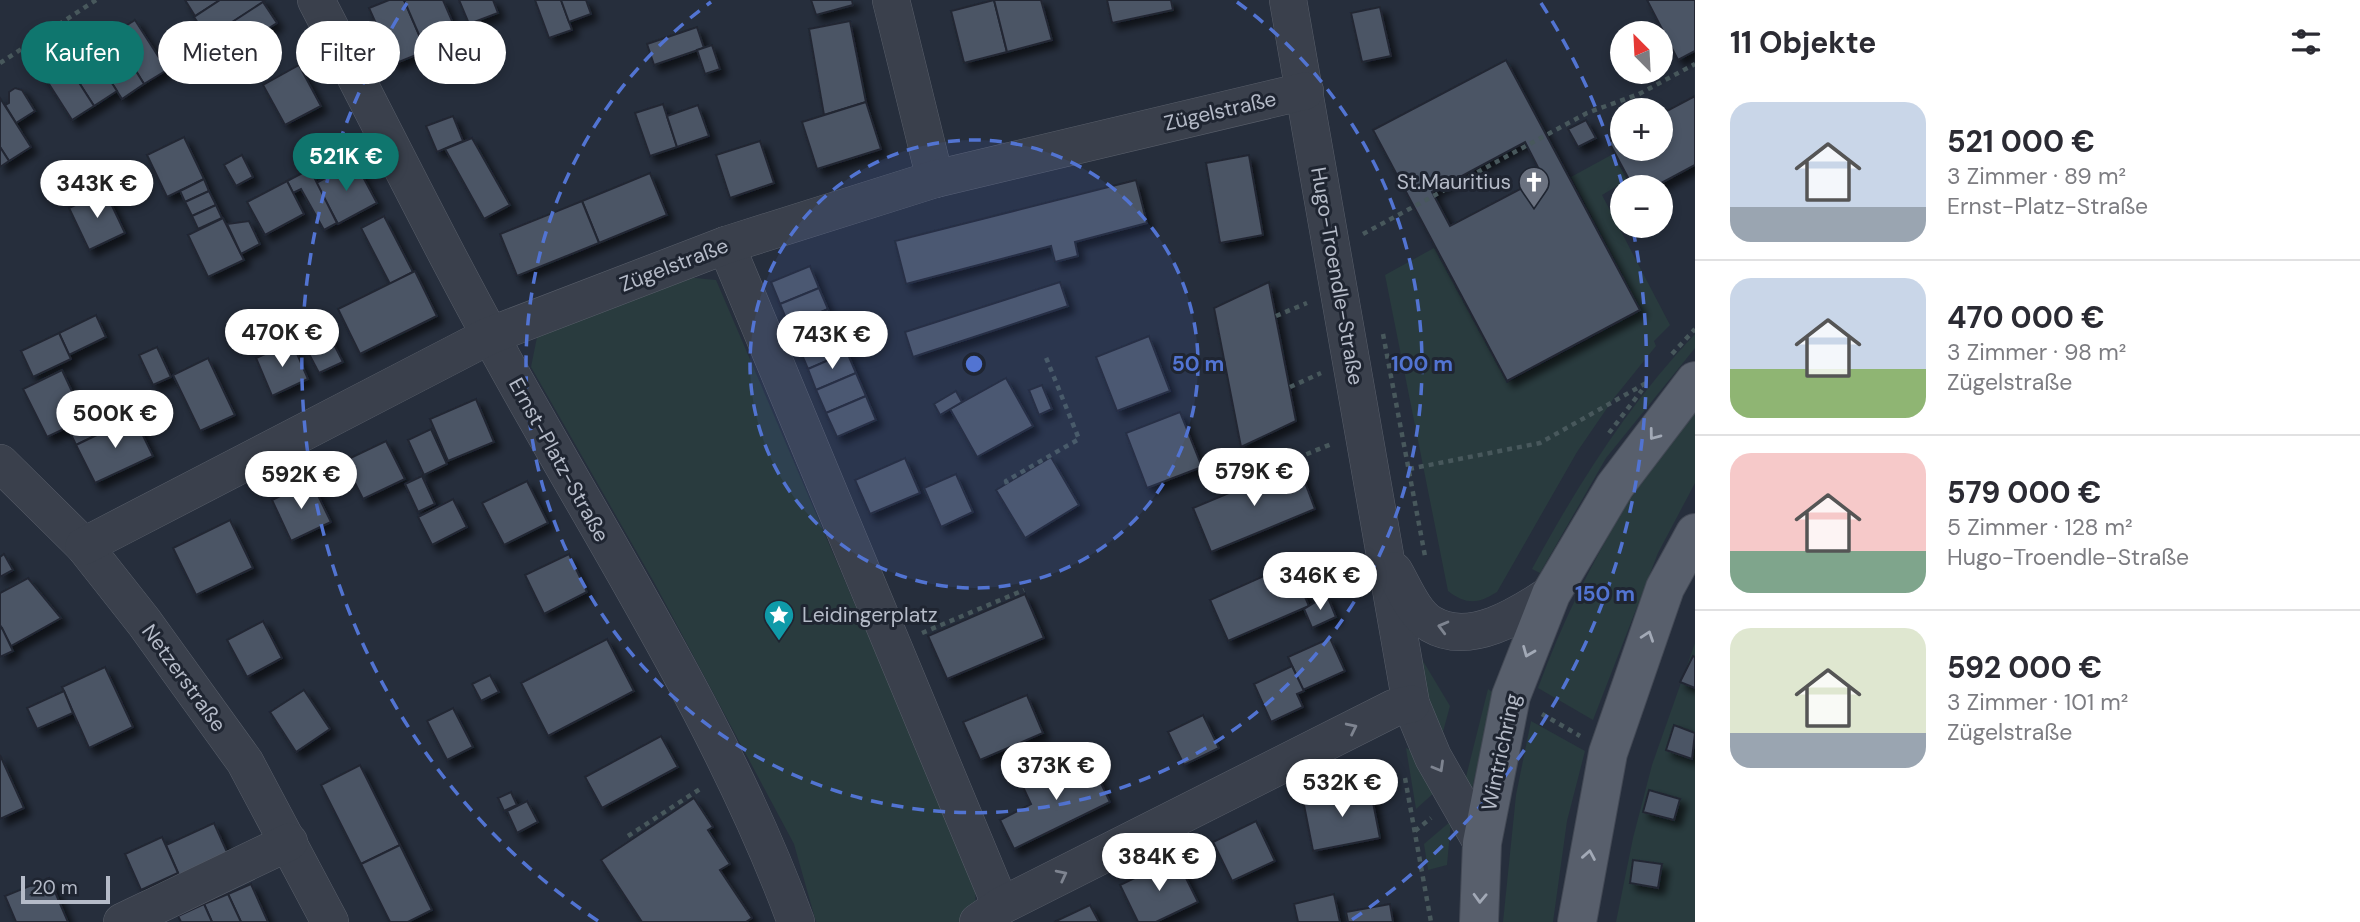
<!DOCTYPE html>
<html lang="de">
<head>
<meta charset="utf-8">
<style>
	body { margin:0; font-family:"DM Sans",sans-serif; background:#f2f2f3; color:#2b2b33; height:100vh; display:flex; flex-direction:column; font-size:26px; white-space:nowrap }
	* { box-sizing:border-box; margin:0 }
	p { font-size:23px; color:#7c7c81 }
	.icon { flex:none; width:38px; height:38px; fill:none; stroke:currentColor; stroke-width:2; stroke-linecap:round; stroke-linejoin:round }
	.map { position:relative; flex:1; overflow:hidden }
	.side { display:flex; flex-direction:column; background:#fff; width:665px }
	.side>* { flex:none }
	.guide { position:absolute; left:21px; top:21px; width:665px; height:63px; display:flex; gap:14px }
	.needle { width:46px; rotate:336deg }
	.tools { position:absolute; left:1610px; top:21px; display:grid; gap:14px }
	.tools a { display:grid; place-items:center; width:63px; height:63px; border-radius:50%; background:#fff; box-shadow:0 4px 10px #0003; font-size:35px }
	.scale { position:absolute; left:21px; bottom:18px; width:89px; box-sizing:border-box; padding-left:7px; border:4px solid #b5bbc8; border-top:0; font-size:19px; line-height:24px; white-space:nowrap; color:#b5bbc8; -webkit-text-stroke:5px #1f2531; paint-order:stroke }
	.price { position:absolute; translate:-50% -60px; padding:0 16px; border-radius:24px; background:#fff; color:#222; font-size:23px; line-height:46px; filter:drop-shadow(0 2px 4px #0008) }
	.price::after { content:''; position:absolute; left:50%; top:42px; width:21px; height:16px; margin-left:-10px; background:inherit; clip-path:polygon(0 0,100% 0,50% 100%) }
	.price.selected { background:#0f766e; color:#fff }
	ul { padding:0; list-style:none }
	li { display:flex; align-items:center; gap:21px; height:175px; padding:0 35px }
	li+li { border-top:2px solid #e1e1e2 }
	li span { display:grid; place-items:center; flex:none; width:196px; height:140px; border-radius:21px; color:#555 }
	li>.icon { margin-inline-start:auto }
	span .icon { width:84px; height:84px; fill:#fffc; stroke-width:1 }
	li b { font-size:30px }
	h2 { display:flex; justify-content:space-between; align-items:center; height:84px; padding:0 35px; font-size:30px }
	.tag { padding:0 24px; border-radius:32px; background:#fff; box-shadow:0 4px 10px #0003; font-size:24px; line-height:63px }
	.tag.selected { background:#0f766e; color:#fff }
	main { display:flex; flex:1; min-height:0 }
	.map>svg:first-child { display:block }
</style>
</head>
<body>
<main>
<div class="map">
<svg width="1695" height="922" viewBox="0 0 1695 922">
	<defs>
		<filter id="shadow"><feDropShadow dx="6" dy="6" stdDeviation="3.5" flood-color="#0009"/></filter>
	</defs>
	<rect width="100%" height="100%" fill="#262e3c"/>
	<g fill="#293b3e">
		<path d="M1613,154L1627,180L1602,195L1670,325L1654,341L1656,346L1614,398L1577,452L1497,592C1478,604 1466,605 1448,591L1385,275L1434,248L1507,383L1641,311L1571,177Z"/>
		<path d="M685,277L716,280L975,885L976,913L962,922H816L794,844L655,584L531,367L537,337Z"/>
		<path d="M1695,334V348L1606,458L1540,573L1532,569C1578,484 1628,405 1695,334Z"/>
		<path d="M1695,408V483L1658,553L1593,720L1538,688C1576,585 1627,494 1695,408Z"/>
		<path d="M1695,643V922H1616L1633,838L1652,765Z"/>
		<path d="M1415,655L1420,656L1450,706L1440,743Z"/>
		<path d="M1488,689L1495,694L1472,788L1464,785Z"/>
		<path d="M1531,721L1585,751L1567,821L1553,922H1503L1516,795Z"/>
		<path d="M1406,748L1413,751L1436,791L1416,809Z"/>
		<path d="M1451,821L1447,865L1428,870L1424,844Z"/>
	</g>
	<g fill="#4c5465" stroke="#212733" stroke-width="2" fill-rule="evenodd" filter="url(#shadow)">
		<path d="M185,0H220L195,16Z"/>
		<path d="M220,0H264L265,1L208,38L194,17Z"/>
		<path d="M389,0H404L426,51L394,64L369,8Z"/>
		<path d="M404,0H443L459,37L426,51Z"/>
		<path d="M459,0H493L498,13L469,24Z"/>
		<path d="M535,0H561L572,30L549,38Z"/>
		<path d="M561,0H586L591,14L569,22Z"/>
		<path d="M811,0H852L853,5L816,15Z"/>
		<path d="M994,0L1007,52L964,63L951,11Z"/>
		<path d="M994,0H1041L1052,40L1007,52Z"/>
		<path d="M1107,0H1171L1173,10L1112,23Z"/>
		<path d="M1647,0H1695V51L1678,60Z"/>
		<path d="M263,2L277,23L219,59L206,39Z"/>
		<path d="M1380,7L1391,56L1362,62L1351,13Z"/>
		<path d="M135,20L167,70L144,84L113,34Z"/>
		<path d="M850,21L866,102L824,115L809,29Z"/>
		<path d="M697,27L704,48L654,65L647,44Z"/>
		<path d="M113,34L144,84L122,99L90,49Z"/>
		<path d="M85,41L117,91L94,106L62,56Z"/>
		<path d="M712,45L720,69L705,74L697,50Z"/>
		<path d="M62,56L94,106L72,120L40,70Z"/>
		<path d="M1506,60L1640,310L1507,381L1373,130ZM1525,142L1543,177L1450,226L1432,192Z"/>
		<path d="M299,65L321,106L285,125L263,85Z"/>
		<path d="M15,88L22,90L35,111L16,123L5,105L9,103V92Z"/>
		<path d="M1695,96V165L1654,187H1633L1609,142L1622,135V149H1661V114Z"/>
		<path d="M0,98L31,147L9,161L0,147Z"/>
		<path d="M866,102L881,149L817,169L802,122Z"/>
		<path d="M663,104L677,147L650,156L635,113Z"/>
		<path d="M698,105L709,136L677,147L667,116Z"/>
		<path d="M453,116L463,141L437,152L426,126Z"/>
		<path d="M1586,120L1596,138L1578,147L1568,129Z"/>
		<path d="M184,137L204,179L167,197L147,155Z"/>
		<path d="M472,138L510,205L484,219L445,149Z"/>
		<path d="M760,141L774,183L730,198L716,155Z"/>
		<path d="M0,147L9,161L0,167Z"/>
		<path d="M242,155L253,177L236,186L224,165Z"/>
		<path d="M1249,155L1263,235L1220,243L1206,163Z"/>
		<path d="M355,162L377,203L338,224L316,183Z"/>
		<path d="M310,169L337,223L324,230L301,189L293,193L287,181Z"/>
		<path d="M650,173L667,215L599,243L582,201Z"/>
		<path d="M204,179L209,191L185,202L180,191Z"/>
		<path d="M1136,180L1147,223L1075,242L1078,256L1055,262L1051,246L906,284L895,241Z"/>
		<path d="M287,181L304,214L265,235L247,202Z"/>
		<path d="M105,191L125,233L89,250L69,208Z"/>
		<path d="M209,191L216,205L192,216L185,202Z"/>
		<path d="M582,201L599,243L517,276L500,234Z"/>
		<path d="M216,205L222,218L198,229L192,216Z"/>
		<path d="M384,216L413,272L390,284L361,228Z"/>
		<path d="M223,218L244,260L208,277L188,235Z"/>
		<path d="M249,221L260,244L241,254L227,224Z"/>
		<path d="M810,266L819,288L780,304L771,282Z"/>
		<path d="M415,271L437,316L360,354L338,309Z"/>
		<path d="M1060,282L1068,306L913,357L905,332Z"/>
		<path d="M1269,282L1296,421L1241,447L1214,308Z"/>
		<path d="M819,288L828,309L789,326L780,304Z"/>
		<path d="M828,309L838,331L799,348L789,326Z"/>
		<path d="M96,315L106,337L69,355L59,333Z"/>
		<path d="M321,319L343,362L319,373L308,352L318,347L307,325Z"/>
		<path d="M838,331L847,352L808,369L799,348Z"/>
		<path d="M59,333L71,359L33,377L21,351Z"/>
		<path d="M1149,336L1170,391L1117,411L1096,357Z"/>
		<path d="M292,342L308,379L272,396L256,358Z"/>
		<path d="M157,347L171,377L153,385L139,355Z"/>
		<path d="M847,352L856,373L816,390L808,369Z"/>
		<path d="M208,358L235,415L200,431L173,375Z"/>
		<path d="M62,370L85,419L47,437L23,389Z"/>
		<path d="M856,373L866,396L826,413L816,390Z"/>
		<path d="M1006,378L1033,426L977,457L950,409Z"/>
		<path d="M1042,385L1052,409L1039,415L1029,390Z"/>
		<path d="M956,391L962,402L940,415L934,404Z"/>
		<path d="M866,396L876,420L837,437L826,413Z"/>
		<path d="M125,399L134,417L76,445L68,428Z"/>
		<path d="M476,399L494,442L448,461L430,419Z"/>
		<path d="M1180,412L1202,467L1147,488L1126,433Z"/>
		<path d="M134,417L153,456L95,483L76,445Z"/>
		<path d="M431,429L447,464L424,475L408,440Z"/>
		<path d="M386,441L405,479L363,499L344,461Z"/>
		<path d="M1051,457L1079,505L1025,538L996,490Z"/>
		<path d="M905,458L920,493L870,514L855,480Z"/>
		<path d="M1298,464L1315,509L1211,552L1193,508Z"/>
		<path d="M956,474L973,512L941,527L924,488Z"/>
		<path d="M422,476L435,504L418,512L405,484Z"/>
		<path d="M311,481L331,522L291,541L272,500Z"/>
		<path d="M527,481L548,523L504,545L482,503Z"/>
		<path d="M453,499L467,527L432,545L418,517Z"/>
		<path d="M230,520L253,568L196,595L173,548Z"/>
		<path d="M4,554L13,570L0,577V557Z"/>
		<path d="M569,554L587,592L544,614L525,575Z"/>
		<path d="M1291,564L1309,606L1228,641L1210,600Z"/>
		<path d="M28,578L61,618L11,646L0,625V593Z"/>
		<path d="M1025,594L1044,638L947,679L928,636Z"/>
		<path d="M1327,595L1336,617L1312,628L1304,609Z"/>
		<path d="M263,621L282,658L247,677L227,640Z"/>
		<path d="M2,628L13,651L0,657V629Z"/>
		<path d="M1330,638L1345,671L1303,690L1288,657Z"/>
		<path d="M607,639L634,691L548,736L521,683Z"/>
		<path d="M1693,656L1695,657V688L1680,682Z"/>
		<path d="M1292,666L1304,691L1297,694L1303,707L1271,722L1254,684Z"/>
		<path d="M105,667L133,727L89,748L62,687Z"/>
		<path d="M490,675L499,692L481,701L472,684Z"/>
		<path d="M304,690L330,729L296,752L270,712Z"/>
		<path d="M64,691L73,713L37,729L27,708Z"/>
		<path d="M1027,695L1043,733L980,760L963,722Z"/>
		<path d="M453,708L473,747L447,760L427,721Z"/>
		<path d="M1203,715L1219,748L1184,765L1168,732Z"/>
		<path d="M1674,725L1695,733L1692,759L1666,750Z"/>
		<path d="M661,736L678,767L602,808L585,777Z"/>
		<path d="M0,755L24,808L0,819Z"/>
		<path d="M1088,756L1110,802L1014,849L1000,820L1031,804L1023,787Z"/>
		<path d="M360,765L400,845L361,864L321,785Z"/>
		<path d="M1370,787L1380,838L1313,851L1303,800Z"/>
		<path d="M1649,790L1680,799L1674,820L1643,812Z"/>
		<path d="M511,792L517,805L504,811L498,798Z"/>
		<path d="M694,798L713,827L708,830L730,864L720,870L752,918L746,922H642L601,860Z"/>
		<path d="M527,801L538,822L517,833L507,811Z"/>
		<path d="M1256,821L1275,861L1232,881L1213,842Z"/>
		<path d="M214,823L231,861L182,882L166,845Z"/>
		<path d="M162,837L178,873L141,890L125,854Z"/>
		<path d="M400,845L432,910L408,922H390L361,864Z"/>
		<path d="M1176,858L1198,902L1156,922H1138L1120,885Z"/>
		<path d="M1633,860L1662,864L1658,888L1630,883Z"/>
		<path d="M49,878L68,922H16L5,896Z"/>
		<path d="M251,884L268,922H241L228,894Z"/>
		<path d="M228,894L241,922H212L204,904Z"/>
		<path d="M1334,894L1340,922H1298L1294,904Z"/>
		<path d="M204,904L212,922H181L178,916Z"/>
		<path d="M1390,904L1393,922H1348L1346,912Z"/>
		<path d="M1090,905L1099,922H1054Z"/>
	</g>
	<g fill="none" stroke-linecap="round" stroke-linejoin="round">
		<g stroke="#585e6a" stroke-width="38">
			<g id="minor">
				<path d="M316,0C388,139 457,280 535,416C628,581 730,743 796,922"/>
				<path d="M891,0L935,179"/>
				<path d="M1288,0L1411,704L1433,757L1482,843"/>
				<path d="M726,245L1001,906"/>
				<path d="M0,463L84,546L144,622L245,762L330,922"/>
				<path d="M84,546L489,336L726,245L935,179L1305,91"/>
				<path d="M1394,571C1404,588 1414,614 1431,624C1470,647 1519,615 1551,594"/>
				<path d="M122,922L289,842"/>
				<path d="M978,922L1001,906L1394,708L1411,704"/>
			</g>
		</g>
		<g stroke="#434955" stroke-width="40">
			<g id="major">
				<path d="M1479,922L1482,843L1511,696L1551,594L1615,486L1695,381"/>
				<path d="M1577,922L1608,753L1665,588L1695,533"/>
			</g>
		</g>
		<g stroke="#48585c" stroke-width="4.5" stroke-dasharray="5 5" stroke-linecap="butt">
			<path d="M0,63L96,0"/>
			<path d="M1363,234L1587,113L1639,94L1695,64"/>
			<path d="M1276,316L1307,303"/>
			<path d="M1383,334L1425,556"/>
			<path d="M1672,354L1695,329"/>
			<path d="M1290,387L1321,373"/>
			<path d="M1609,433L1642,390"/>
			<path d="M1409,469L1540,443L1648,382"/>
			<path d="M1260,473L1334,443"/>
			<path d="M1007,484L1006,481L1079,439L1045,355"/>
			<path d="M922,633L1024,590"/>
			<path d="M1542,714L1580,736"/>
			<path d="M1405,778L1431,922"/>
			<path d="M1415,831L1431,818"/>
			<path d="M628,836L703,787"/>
		</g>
		<use href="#minor" stroke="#3a404c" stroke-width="37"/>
		<use href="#major" stroke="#585f6c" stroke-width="38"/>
	</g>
	<defs><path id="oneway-chevron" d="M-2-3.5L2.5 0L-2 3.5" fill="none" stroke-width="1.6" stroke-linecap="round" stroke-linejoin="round" transform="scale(1.75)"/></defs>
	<g stroke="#a2a9b6">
		<use href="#oneway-chevron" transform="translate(1654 435) rotate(127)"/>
		<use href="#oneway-chevron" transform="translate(1648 636) rotate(-71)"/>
		<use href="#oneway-chevron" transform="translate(1528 652) rotate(112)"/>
		<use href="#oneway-chevron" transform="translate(1589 855) rotate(-80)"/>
		<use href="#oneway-chevron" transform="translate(1480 898) rotate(92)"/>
	</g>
	<g stroke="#7e8490">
		<use href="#oneway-chevron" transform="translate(1443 627) rotate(-165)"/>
		<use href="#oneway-chevron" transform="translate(1352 728) rotate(-26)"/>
		<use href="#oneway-chevron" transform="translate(1439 767) rotate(60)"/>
		<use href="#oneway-chevron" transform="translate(1062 875) rotate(-27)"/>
	</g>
	<circle cx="974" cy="364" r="224" fill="#5274d2" fill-opacity=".12"/>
	<g fill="none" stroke="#5274d2" stroke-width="3.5" stroke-dasharray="12 9">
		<circle cx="974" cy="364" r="224"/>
		<path d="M1237 2A448 448 0 1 1 711 2"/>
		<path d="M598 921A672 672 0 0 1 407 3M1541 3A672 672 0 0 1 1622 184M1633 230A672 672 0 0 1 1350 921"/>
	</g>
	<defs>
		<g id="church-pin" transform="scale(1.575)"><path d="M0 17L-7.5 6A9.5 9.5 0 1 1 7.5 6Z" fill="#6b7280" stroke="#1f2531"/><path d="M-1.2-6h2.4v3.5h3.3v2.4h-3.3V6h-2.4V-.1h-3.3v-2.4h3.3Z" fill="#fff"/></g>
		<g id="sight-pin" transform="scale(1.575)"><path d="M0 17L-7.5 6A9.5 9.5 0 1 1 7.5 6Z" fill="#0f9aa8" stroke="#1f2531"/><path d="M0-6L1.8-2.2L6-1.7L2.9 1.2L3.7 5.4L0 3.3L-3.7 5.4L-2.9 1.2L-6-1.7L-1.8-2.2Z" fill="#fff"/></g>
	</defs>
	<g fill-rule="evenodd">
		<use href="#church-pin" x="1534" y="182"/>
		<use href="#sight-pin" x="779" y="615"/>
	</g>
	<g text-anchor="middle" stroke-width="6" stroke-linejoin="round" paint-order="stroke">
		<g font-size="21" fill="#b5bbc8" stroke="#1f2531">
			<text transform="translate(1220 111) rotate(-13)" y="7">Zügelstraße</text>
			<text transform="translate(674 265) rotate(-21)" y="7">Zügelstraße</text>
			<text transform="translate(1337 276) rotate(80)" y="7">Hugo-Troendle-Straße</text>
			<text transform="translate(559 460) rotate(61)" y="7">Ernst-Platz-Straße</text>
			<text transform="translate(184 678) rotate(54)" y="7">Netzerstraße</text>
			<text transform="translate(1501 752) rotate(-78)" y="7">Wintrichring</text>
		</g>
		<g font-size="21" fill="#b5bbc8" stroke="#1f2531" text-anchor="end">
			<text x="1511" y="189">St.Mauritius</text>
			<text x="802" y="622" text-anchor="start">Leidingerplatz</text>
		</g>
	</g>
	<circle cx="974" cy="364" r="10" fill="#5274d2" stroke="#1f2531" stroke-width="3.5"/>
	<g font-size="21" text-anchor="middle" font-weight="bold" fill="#5274d2" stroke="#1f2531" stroke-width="6" stroke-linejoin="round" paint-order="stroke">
		<text x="1198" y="371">50 m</text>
		<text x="1422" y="371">100 m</text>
		<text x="1605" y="601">150 m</text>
	</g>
</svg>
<div class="tools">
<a><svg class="needle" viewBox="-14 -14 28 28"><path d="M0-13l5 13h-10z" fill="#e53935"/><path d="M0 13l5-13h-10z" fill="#7c7c81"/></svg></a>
<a>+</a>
<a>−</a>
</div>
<div class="scale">20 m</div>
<b class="price selected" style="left:346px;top:193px">521K €</b>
<b class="price" style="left:97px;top:220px">343K €</b>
<b class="price" style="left:282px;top:369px">470K €</b>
<b class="price" style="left:832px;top:371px">743K €</b>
<b class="price" style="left:115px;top:450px">500K €</b>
<b class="price" style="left:1254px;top:508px">579K €</b>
<b class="price" style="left:301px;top:511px">592K €</b>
<b class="price" style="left:1320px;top:612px">346K €</b>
<b class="price" style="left:1056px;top:802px">373K €</b>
<b class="price" style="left:1342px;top:819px">532K €</b>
<b class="price" style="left:1159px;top:893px">384K €</b>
<div class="guide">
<a class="tag selected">Kaufen</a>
<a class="tag">Mieten</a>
<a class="tag">Filter</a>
<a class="tag">Neu</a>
</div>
</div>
<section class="side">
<h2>11 Objekte<svg class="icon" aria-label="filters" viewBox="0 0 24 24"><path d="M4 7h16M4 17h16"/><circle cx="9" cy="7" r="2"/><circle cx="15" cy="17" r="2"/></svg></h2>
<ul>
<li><span style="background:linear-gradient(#c9d6e8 75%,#9aa5b1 0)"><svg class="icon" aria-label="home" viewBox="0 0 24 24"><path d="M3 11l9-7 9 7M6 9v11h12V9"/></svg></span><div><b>521 000 €</b><p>3 Zimmer · 89 m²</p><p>Ernst-Platz-Straße</p></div></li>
<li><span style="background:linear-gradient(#c9d6e8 65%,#8fb573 0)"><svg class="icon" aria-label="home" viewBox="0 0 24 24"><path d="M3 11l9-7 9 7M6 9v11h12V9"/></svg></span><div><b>470 000 €</b><p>3 Zimmer · 98 m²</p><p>Zügelstraße</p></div></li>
<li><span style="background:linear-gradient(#f6c9c9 70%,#7fa58c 0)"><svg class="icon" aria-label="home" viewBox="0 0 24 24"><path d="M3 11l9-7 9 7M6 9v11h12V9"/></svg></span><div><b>579 000 €</b><p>5 Zimmer · 128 m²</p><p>Hugo-Troendle-Straße</p></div></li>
<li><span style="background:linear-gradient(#dfe7d0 75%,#9aa5b1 0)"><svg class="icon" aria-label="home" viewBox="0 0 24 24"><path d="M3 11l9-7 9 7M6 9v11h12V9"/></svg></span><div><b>592 000 €</b><p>3 Zimmer · 101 m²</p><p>Zügelstraße</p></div></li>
</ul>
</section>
</main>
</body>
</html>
